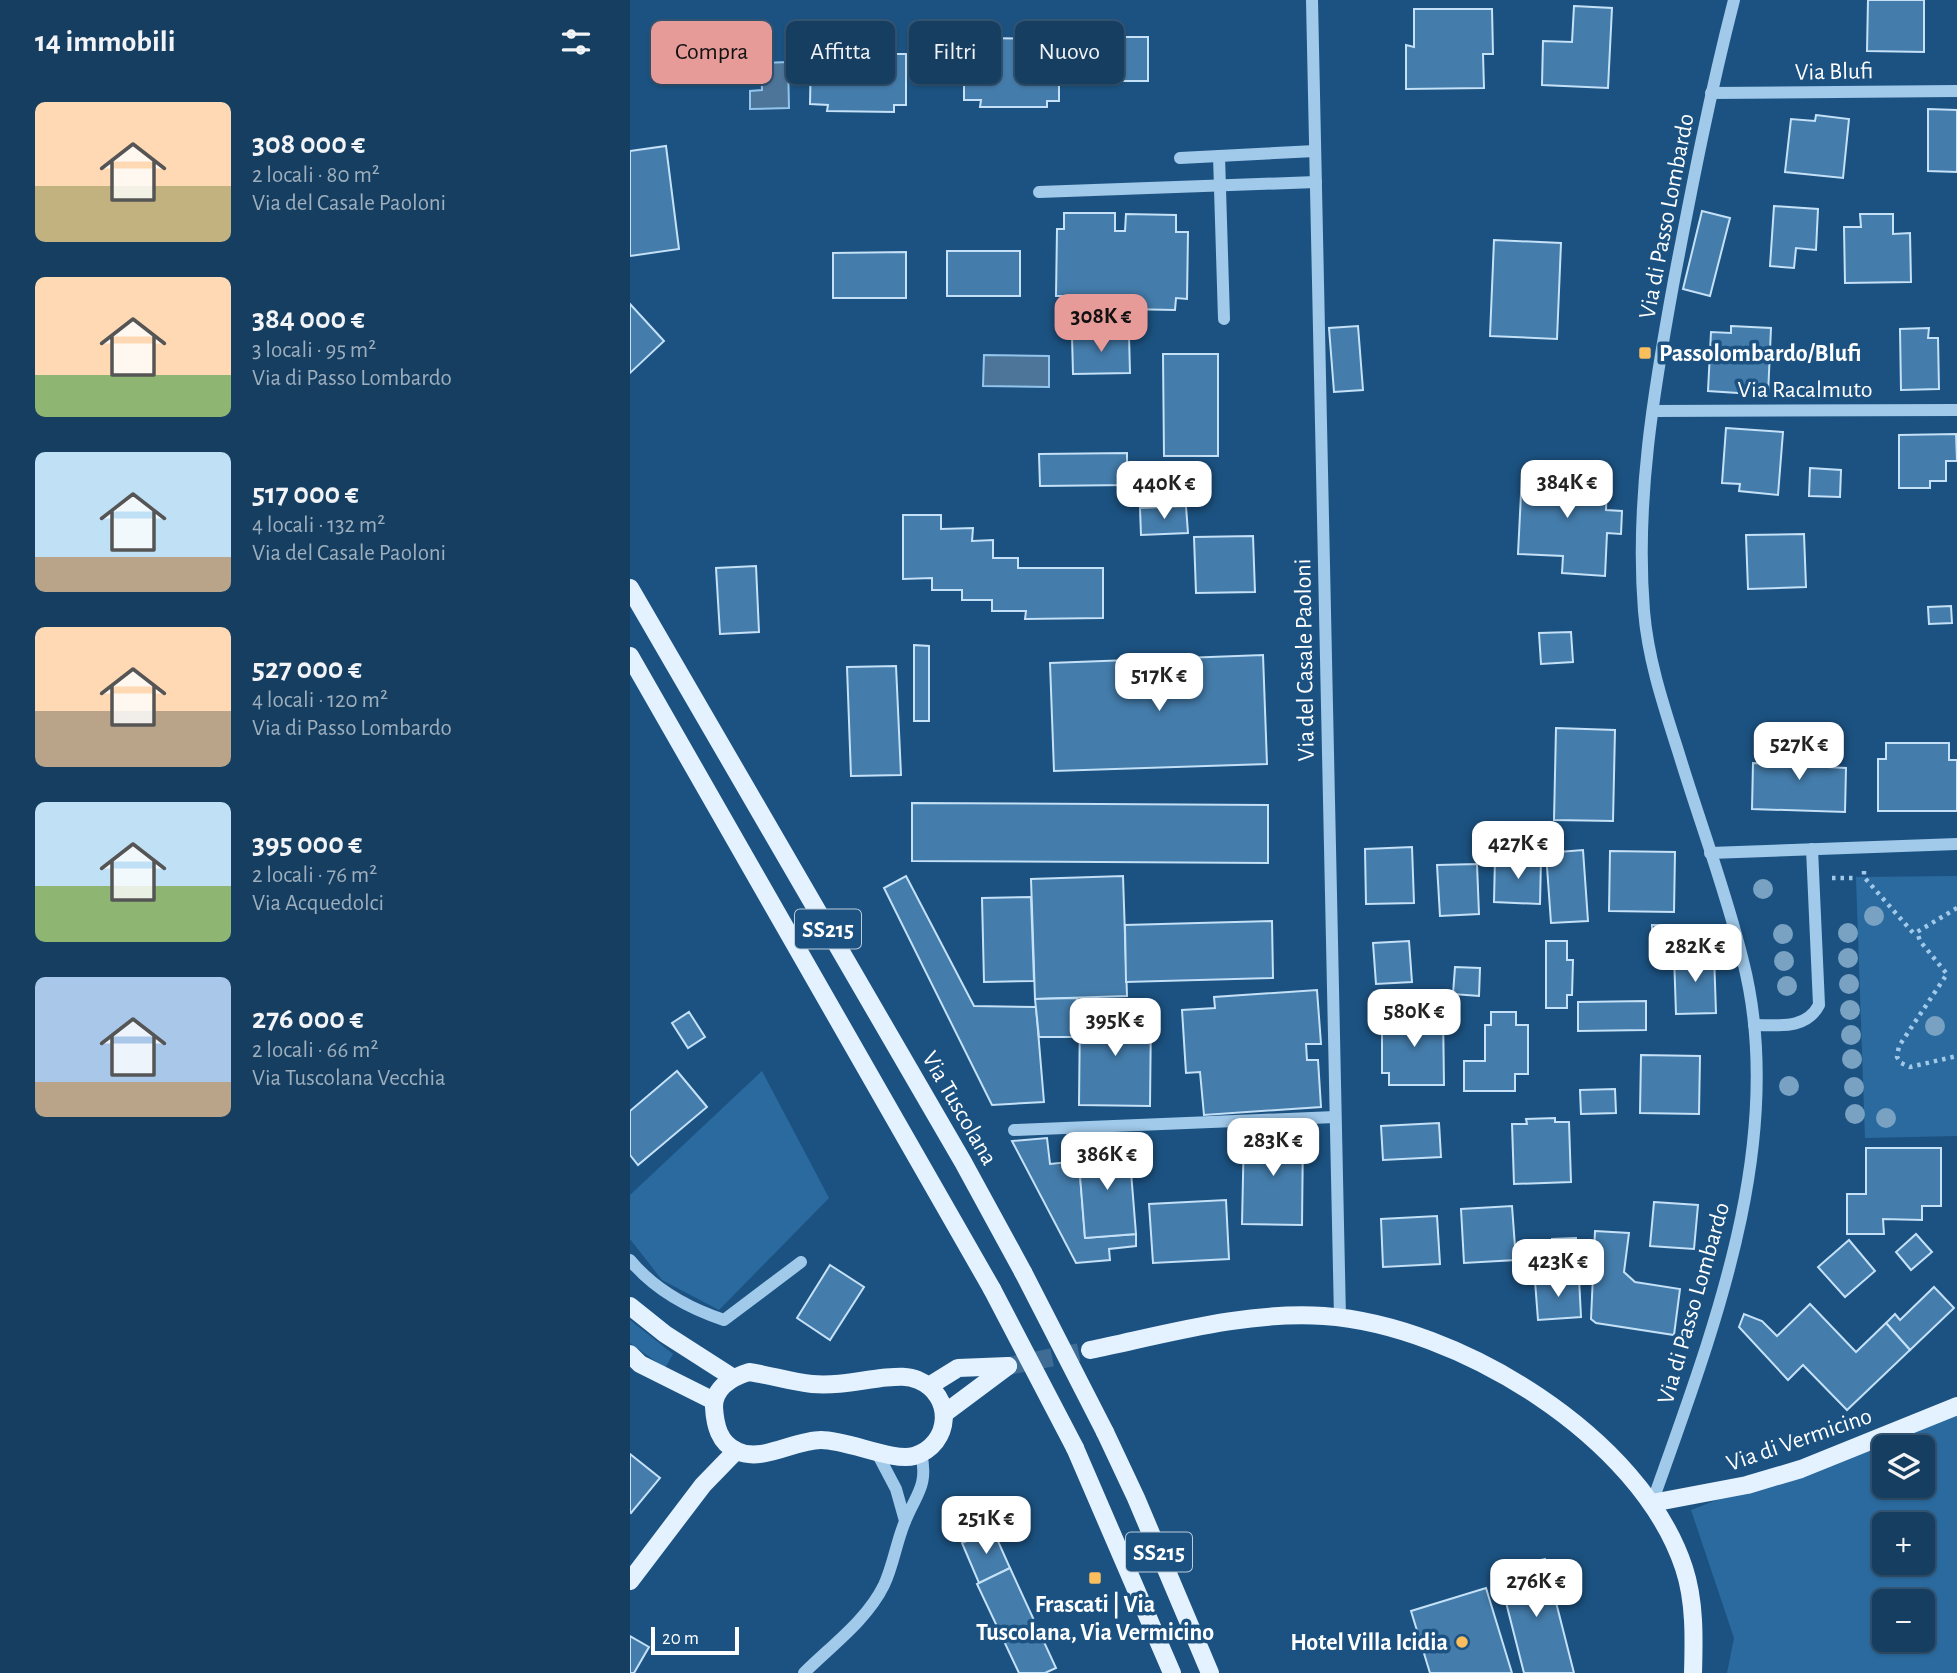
<!DOCTYPE html>
<html lang="it">
<head>
<meta charset="utf-8">
<style>
	body { margin:0; font-family:"Alegreya Sans",sans-serif; background:#1e4567; color:#f1f3f6; height:100vh; display:flex; flex-direction:column; font-size:26px; white-space:nowrap }
	* { box-sizing:border-box; margin:0 }
	p { font-size:23px; color:#9daebd }
	.icon { flex:none; width:38px; height:38px; fill:none; stroke:currentColor; stroke-width:2; stroke-linecap:round; stroke-linejoin:round }
	.map { position:relative; flex:1; overflow:hidden }
	.details { display:flex; flex-direction:column; background:#153e61; width:630px }
	.details>* { flex:none }
	.hud { position:absolute; left:21px; top:21px; width:665px; height:63px; display:flex; gap:14px }
	.tools { position:absolute; left:1242px; top:1435px; display:grid; gap:14px }
	.tools a { display:grid; place-items:center; width:63px; height:63px; border-radius:10px; background:#153e61; box-shadow:0 2px 5px #0004,0 0 0 2px #345776; font-size:35px }
	.scale { position:absolute; left:21px; bottom:18px; width:88px; box-sizing:border-box; padding-left:7px; border:4px solid #fff; border-top:0; font-size:19px; line-height:24px; white-space:nowrap; color:#fff; -webkit-text-stroke:5px #1c5281; paint-order:stroke }
	.price { position:absolute; translate:-50% -60px; padding:0 16px; border-radius:14px; background:#fff; color:#222; font-size:23px; line-height:46px; filter:drop-shadow(0 2px 4px #0008) }
	.price::after { content:''; position:absolute; left:50%; top:42px; width:21px; height:16px; margin-left:-10px; background:inherit; clip-path:polygon(0 0,100% 0,50% 100%) }
	.price.active { background:#e69b98; color:#111 }
	ul { padding:0; list-style:none }
	li { display:flex; align-items:center; gap:21px; height:175px; padding:0 35px }
	li span { display:grid; place-items:center; flex:none; width:196px; height:140px; border-radius:10px; color:#555 }
	li>.icon { margin-inline-start:auto }
	span .icon { width:84px; height:84px; fill:#fffc; stroke-width:1 }
	li b { font-size:30px }
	h2 { display:flex; justify-content:space-between; align-items:center; height:84px; padding:0 35px; font-size:30px }
	.tag { padding:0 24px; border-radius:10px; background:#153e61; box-shadow:0 2px 5px #0004,0 0 0 2px #345776; font-size:24px; line-height:63px }
	.tag.active { background:#e69b98; color:#111 }
	main { display:flex; flex:1; min-height:0 }
	.map>svg:first-child { display:block }
</style>
</head>
<body>
<main>
<section class="details">
<h2>14 immobili<svg class="icon" aria-label="filters" viewBox="0 0 24 24"><path d="M4 7h16M4 17h16"/><circle cx="9" cy="7" r="2"/><circle cx="15" cy="17" r="2"/></svg></h2>
<ul>
<li><span style="background:linear-gradient(#ffd9b3 60%,#c2b280 0)"><svg class="icon" aria-label="home" viewBox="0 0 24 24"><path d="M3 11l9-7 9 7M6 9v11h12V9"/></svg></span><div><b>308 000 €</b><p>2 locali · 80 m²</p><p>Via del Casale Paoloni</p></div></li>
<li><span style="background:linear-gradient(#ffd9b3 70%,#8fb573 0)"><svg class="icon" aria-label="home" viewBox="0 0 24 24"><path d="M3 11l9-7 9 7M6 9v11h12V9"/></svg></span><div><b>384 000 €</b><p>3 locali · 95 m²</p><p>Via di Passo Lombardo</p></div></li>
<li><span style="background:linear-gradient(#bfe0f5 75%,#b9a48a 0)"><svg class="icon" aria-label="home" viewBox="0 0 24 24"><path d="M3 11l9-7 9 7M6 9v11h12V9"/></svg></span><div><b>517 000 €</b><p>4 locali · 132 m²</p><p>Via del Casale Paoloni</p></div></li>
<li><span style="background:linear-gradient(#ffd9b3 60%,#b9a48a 0)"><svg class="icon" aria-label="home" viewBox="0 0 24 24"><path d="M3 11l9-7 9 7M6 9v11h12V9"/></svg></span><div><b>527 000 €</b><p>4 locali · 120 m²</p><p>Via di Passo Lombardo</p></div></li>
<li><span style="background:linear-gradient(#bfe0f5 60%,#8fb573 0)"><svg class="icon" aria-label="home" viewBox="0 0 24 24"><path d="M3 11l9-7 9 7M6 9v11h12V9"/></svg></span><div><b>395 000 €</b><p>2 locali · 76 m²</p><p>Via Acquedolci</p></div></li>
<li><span style="background:linear-gradient(#a9c7e8 75%,#b9a48a 0)"><svg class="icon" aria-label="home" viewBox="0 0 24 24"><path d="M3 11l9-7 9 7M6 9v11h12V9"/></svg></span><div><b>276 000 €</b><p>2 locali · 66 m²</p><p>Via Tuscolana Vecchia</p></div></li>
</ul>
</section>
<div class="map">
<svg width="1327" height="1673" viewBox="0 0 1327 1673">
	<rect width="100%" height="100%" fill="#1c5281"/>
	<g fill="#2b6a9e" fill-rule="evenodd">
		<path d="M1327,876V1136L1235,1138L1226,877Z"/>
		<path d="M132,1071L199,1198L89,1310L32,1280L0,1239V1195Z"/>
		<path d="M0,1320L43,1354L35,1368L0,1343Z"/>
		<path d="M1327,1406V1673H1097L1104,1638L1061,1510ZM1255,1447H1293V1486H1255ZM1255,1524H1293V1563H1255ZM1255,1601H1293V1640H1255Z"/>
	</g>
	<g fill="#4d7599" stroke="#93c5ec" stroke-width="2">
		<path d="M158,62L159,108L120,109V91L132,90L131,63Z"/>
		<path d="M354,355L419,356V387L353,386Z"/>
	</g>
	<g fill="#447cab" stroke="#c4e1f7" stroke-width="2">
		<path d="M1238,0H1294V52L1237,51Z"/>
		<path d="M944,6L982,8L978,88L912,85L913,41L942,42Z"/>
		<path d="M784,9H862L863,54H853L854,88L776,89V45L784,47Z"/>
		<rect x="477" y="37" width="41" height="44"/>
		<path d="M351,38L417,39V50H429V101H417V107H350L351,100H334V49L351,50Z"/>
		<path d="M198,42L264,43V54H276V105H264V112L197,111L198,105L180,104L181,53L198,54Z"/>
		<path d="M1298,109L1327,110V172L1298,171Z"/>
		<path d="M1186,115L1219,119L1213,178L1155,172L1161,119L1185,121Z"/>
		<path d="M36,146L49,249L0,256V151Z"/>
		<path d="M1144,206L1188,209L1186,250L1166,248L1164,268L1140,266Z"/>
		<path d="M1072,211L1100,218L1080,296L1053,289Z"/>
		<path d="M434,213H485V231H495L496,214L546,215V232H558L557,299L546,298L545,310L495,309L494,297H484V309L433,308V296H426L427,229H434Z"/>
		<path d="M1230,214H1263V234L1280,233L1281,282L1215,283L1214,227H1231Z"/>
		<path d="M864,240L931,243L927,339L860,336Z"/>
		<rect x="317" y="251" width="73" height="45"/>
		<path d="M276,252V298H203V253Z"/>
		<path d="M0,304L34,341L0,373Z"/>
		<path d="M728,326L733,390L704,392L699,328Z"/>
		<path d="M1101,326L1141,328L1138,395L1078,391L1081,332L1101,333Z"/>
		<path d="M1299,328L1298,338H1308L1309,389L1271,390L1270,329Z"/>
		<path d="M499,335L500,373L443,374L442,336Z"/>
		<path d="M533,354H588V456H534Z"/>
		<path d="M1096,428L1153,432L1148,495L1109,491L1110,484L1092,483Z"/>
		<path d="M1326,434L1327,461H1316V481H1300V488H1269V435Z"/>
		<path d="M497,453V485L410,486L409,454Z"/>
		<path d="M930,466L962,468L961,483L977,484L976,510L992,511L991,534L977,533L975,576L932,573L933,556L888,554L892,474L929,476Z"/>
		<path d="M1180,468L1211,470L1210,497L1179,496Z"/>
		<path d="M556,506L558,533L511,535L510,508Z"/>
		<path d="M273,515H311V529L343,528L342,541L363,540V558H388V568H473V618L395,619L396,611H362V600H332V590H302V578L273,579Z"/>
		<path d="M1174,534L1176,587L1118,589L1116,535Z"/>
		<path d="M623,536L625,592L566,593L564,537Z"/>
		<path d="M126,566L129,632L90,634L86,568Z"/>
		<path d="M1321,606L1322,623L1299,624L1298,607Z"/>
		<path d="M941,632L943,662L911,664L909,633Z"/>
		<path d="M284,645L299,646V721H284Z"/>
		<path d="M633,655L637,764L424,771L420,663Z"/>
		<path d="M266,666L271,775L221,776L217,667Z"/>
		<path d="M926,728L985,730L983,821L924,820Z"/>
		<path d="M1256,743H1319V760H1327V811H1248V759H1256Z"/>
		<path d="M1143,747L1198,748V767L1216,768L1215,812L1122,809L1123,763L1143,764Z"/>
		<path d="M282,803L638,805V863L282,861Z"/>
		<path d="M782,847L784,903L736,904L735,849Z"/>
		<path d="M953,850L958,921L921,923L916,853Z"/>
		<path d="M980,851L1045,852L1044,912L979,911Z"/>
		<path d="M865,858L911,859L910,904L864,902Z"/>
		<path d="M847,864L849,914L810,916L807,865Z"/>
		<path d="M276,876L344,1006L406,1007L414,1102L362,1105L254,888Z"/>
		<path d="M493,876L497,996L405,999L401,879Z"/>
		<path d="M401,897L404,981L354,982L352,898Z"/>
		<path d="M642,921L643,978L496,982L495,925Z"/>
		<path d="M1022,925H1068L1069,954L1022,958Z"/>
		<path d="M779,941L782,982L746,984L743,943Z"/>
		<path d="M916,941H937V960H943L942,995H937V1008H916Z"/>
		<path d="M1084,954L1086,1013L1046,1014L1044,955Z"/>
		<path d="M825,967L850,968L849,996L823,994Z"/>
		<path d="M687,990L691,1044H676L677,1060H688L691,1107L574,1115L570,1072L556,1073L552,1010L585,1008L584,997Z"/>
		<path d="M447,998L450,1037H409L405,999Z"/>
		<path d="M1016,1001V1030L948,1031V1002Z"/>
		<path d="M450,1010L521,1011L520,1106L449,1105Z"/>
		<path d="M59,1012L75,1037L58,1048L42,1023Z"/>
		<path d="M813,1012L814,1085H759V1073H752V1027H758V1013Z"/>
		<path d="M861,1012H886V1025H898V1074H885V1091H834V1061H855V1025H861Z"/>
		<path d="M1011,1055L1070,1056L1069,1114L1010,1113Z"/>
		<path d="M47,1071L77,1107L8,1165L0,1155V1111Z"/>
		<path d="M985,1089L986,1113L951,1114L950,1090Z"/>
		<path d="M925,1118V1122H939L941,1182L884,1184L882,1124H897L896,1119Z"/>
		<path d="M809,1123L811,1157L753,1160L751,1126Z"/>
		<path d="M614,1131L673,1132L672,1225L612,1224Z"/>
		<path d="M417,1138L420,1164L449,1161L455,1238L506,1234V1246L479,1249L480,1260L446,1263L382,1141Z"/>
		<path d="M499,1147L506,1234L455,1238L448,1151Z"/>
		<path d="M1236,1148H1311V1206H1292V1220L1253,1219L1254,1234H1217V1194H1236Z"/>
		<path d="M596,1200L599,1259L523,1263L519,1204Z"/>
		<path d="M1024,1202L1068,1205L1064,1249L1020,1246Z"/>
		<path d="M882,1206L886,1260L834,1263L831,1209Z"/>
		<path d="M807,1216L810,1264L753,1267L751,1219Z"/>
		<path d="M965,1231L999,1233L994,1272L1005,1282L1050,1289L1044,1335L966,1323L961,1319Z"/>
		<path d="M1286,1234L1302,1252L1281,1270L1266,1252Z"/>
		<path d="M946,1238L947,1255L923,1257L922,1239Z"/>
		<path d="M1219,1240L1245,1271L1215,1297L1188,1267Z"/>
		<path d="M947,1255L949,1278L905,1281L904,1257Z"/>
		<path d="M200,1265L234,1287L200,1340L167,1318Z"/>
		<path d="M949,1278L951,1317L908,1320L905,1281Z"/>
		<path d="M1304,1287L1324,1308L1280,1350L1256,1323L1265,1314L1270,1320Z"/>
		<path d="M1180,1304L1226,1352L1256,1323L1280,1350L1217,1410L1173,1365L1158,1380L1109,1327L1114,1314L1132,1321L1147,1336Z"/>
		<path d="M0,1454L30,1478L1,1513L0,1512Z"/>
		<path d="M363,1530L380,1568L349,1583L332,1543Z"/>
		<path d="M915,1559L944,1673H894L868,1571Z"/>
		<path d="M380,1568L426,1668L415,1673H389L347,1584Z"/>
		<path d="M856,1588L882,1673H800L781,1611Z"/>
		<path d="M0,1636L19,1647L4,1673H0Z"/>
	</g>
	<g fill="none" stroke-linecap="round" stroke-linejoin="round">
		<path stroke="#3e6c94" stroke-width="18" stroke-dasharray="18 9" stroke-linecap="butt" d="M378,1366L460,1350"/>
		<g stroke="#a0c9ea" stroke-width="4.5" stroke-dasharray="3.5 5" stroke-linecap="butt">
			<path d="M1234,871V877L1285,935"/>
			<path d="M1202,878H1223"/>
			<path d="M1327,908L1287,932L1290,941L1317,974L1269,1046L1267,1057L1271,1063L1280,1067L1327,1056"/>
		</g>
		<g stroke="#a0c9ea" stroke-width="12">
			<path d="M682,0L710,1318"/>
			<path d="M1081,93L1327,91"/>
			<path d="M589,156L594,319"/>
			<path d="M550,158L685,151"/>
			<path d="M409,192L686,182"/>
			<path d="M1023,411L1327,410"/>
			<path d="M1080,853L1327,844"/>
			<path d="M1124,1025C1148,1025 1176,1030 1189,1005L1182,849"/>
			<path d="M384,1130L705,1117"/>
			<path d="M0,1260C24,1289 58,1308 94,1320L171,1262"/>
			<path d="M246,1451L266,1489L275,1521"/>
			<path d="M1022,1503C1081,1336 1159,1141 1113,961C1096,891 1070,823 1049,754C1034,707 1018,660 1014,611C1005,501 1024,389 1044,280C1062,186 1080,93 1104,0"/>
			<path d="M174,1673C201,1646 237,1620 254,1585C263,1566 266,1544 274,1524C285,1495 299,1487 291,1453"/>
		</g>
		<g stroke="#e4f1fe" stroke-width="18">
			<path d="M0,588L333,1162L393,1272"/>
			<path d="M0,656L362,1289"/>
			<path d="M0,1306L35,1334L102,1377"/>
			<path d="M460,1350C537,1334 615,1311 694,1316C828,1325 1011,1437 1054,1568C1065,1601 1064,1639 1063,1673"/>
			<path d="M0,1354L10,1364L84,1401"/>
			<path d="M119,1372C140,1375 161,1382 182,1384C206,1386 228,1381 251,1378C264,1377 277,1375 288,1380C324,1395 322,1444 284,1456C263,1462 218,1440 191,1440C164,1440 132,1463 107,1451C89,1443 85,1425 84,1407C84,1387 103,1377 119,1372Z"/>
			<path d="M299,1386L328,1368L378,1366"/>
			<path d="M315,1413L378,1366"/>
			<path d="M475,1432L506,1498L580,1673"/>
			<path d="M445,1448L542,1673"/>
			<path d="M1022,1503L1117,1485L1171,1469L1327,1406"/>
			<path d="M0,1581L73,1485L106,1451"/>
		</g>
		<g stroke="#e4f1fe" stroke-width="18">
			<path d="M393,1272L475,1432"/>
			<path d="M362,1289L445,1448"/>
		</g>
	</g>
	<g fill="#78a1c2">
		<circle cx="1133" cy="889" r="10"/>
		<circle cx="1244" cy="916" r="10"/>
		<circle cx="1218" cy="933" r="10"/>
		<circle cx="1153" cy="934" r="10"/>
		<circle cx="1218" cy="958" r="10"/>
		<circle cx="1154" cy="961" r="10"/>
		<circle cx="1219" cy="984" r="10"/>
		<circle cx="1157" cy="986" r="10"/>
		<circle cx="1220" cy="1010" r="10"/>
		<circle cx="1305" cy="1026" r="10"/>
		<circle cx="1221" cy="1035" r="10"/>
		<circle cx="1222" cy="1059" r="10"/>
		<circle cx="1159" cy="1086" r="10"/>
		<circle cx="1224" cy="1087" r="10"/>
		<circle cx="1225" cy="1114" r="10"/>
		<circle cx="1256" cy="1118" r="10"/>
	</g>
	<g fill="#fbbe5d" stroke="#1c5281" stroke-width="2.5">
		<rect x="1008" y="346" width="14" height="14" rx="3.5"/>
		<rect x="458" y="1571" width="14" height="14" rx="3.5"/>
		<circle cx="832" cy="1642" r="7"/>
	</g>
	<g text-anchor="middle" stroke-width="7" stroke-linejoin="round" paint-order="stroke">
		<g fill="#1c5281" stroke="#bbcbd9" stroke-width="2">
			<rect x="165" y="909.5" width="66" height="39" rx="5"/>
			<rect x="496" y="1532.5" width="66" height="39" rx="5"/>
		</g>
		<g font-size="23" font-weight="bold" fill="#fff">
			<text x="198" y="937">SS215</text>
			<text x="529" y="1560">SS215</text>
		</g>
		<g font-size="24" fill="#fff" stroke="#1c5281">
			<text transform="translate(1204 71) rotate(-1)" y="8">Via Blufi</text>
			<text transform="translate(1036 216) rotate(-79)" y="8">Via di Passo Lombardo</text>
			<text x="1175" y="397">Via Racalmuto</text>
			<text transform="translate(674 660) rotate(-91)" y="8">Via del Casale Paoloni</text>
			<text transform="translate(330 1108) rotate(60)" y="8">Via Tuscolana</text>
			<text transform="translate(1063 1303) rotate(-74)" y="8">Via di Passo Lombardo</text>
			<text transform="translate(1169 1439) rotate(-19)" y="8">Via di Vermicino</text>
		</g>
		<g font-size="24" font-weight="bold" fill="#fff" stroke="#1c5281" text-anchor="start">
			<text x="1029" y="361">Passolombardo/Blufi</text>
			<text x="465" y="1612" text-anchor="middle">Frascati | Via<tspan x="465" dy="28">Tuscolana, Via Vermicino</tspan></text>
			<text x="818" y="1650" text-anchor="end">Hotel Villa Icidia</text>
		</g>
	</g>
</svg>
<div class="tools">
<a><svg class="icon" aria-label="layers" viewBox="0 0 24 24"><path d="M12 4l9 5-9 5-9-5zM3 14l9 5 9-5"/></svg></a>
<a>+</a>
<a>−</a>
</div>
<div class="scale">20 m</div>
<b class="price active" style="left:471px;top:354px">308K €</b>
<b class="price" style="left:937px;top:520px">384K €</b>
<b class="price" style="left:534px;top:521px">440K €</b>
<b class="price" style="left:529px;top:713px">517K €</b>
<b class="price" style="left:1169px;top:782px">527K €</b>
<b class="price" style="left:888px;top:881px">427K €</b>
<b class="price" style="left:1065px;top:984px">282K €</b>
<b class="price" style="left:784px;top:1049px">580K €</b>
<b class="price" style="left:485px;top:1058px">395K €</b>
<b class="price" style="left:643px;top:1178px">283K €</b>
<b class="price" style="left:477px;top:1192px">386K €</b>
<b class="price" style="left:928px;top:1299px">423K €</b>
<b class="price" style="left:356px;top:1556px">251K €</b>
<b class="price" style="left:906px;top:1619px">276K €</b>
<div class="hud">
<a class="tag active">Compra</a>
<a class="tag">Affitta</a>
<a class="tag">Filtri</a>
<a class="tag">Nuovo</a>
</div>
</div>
</main>
</body>
</html>
